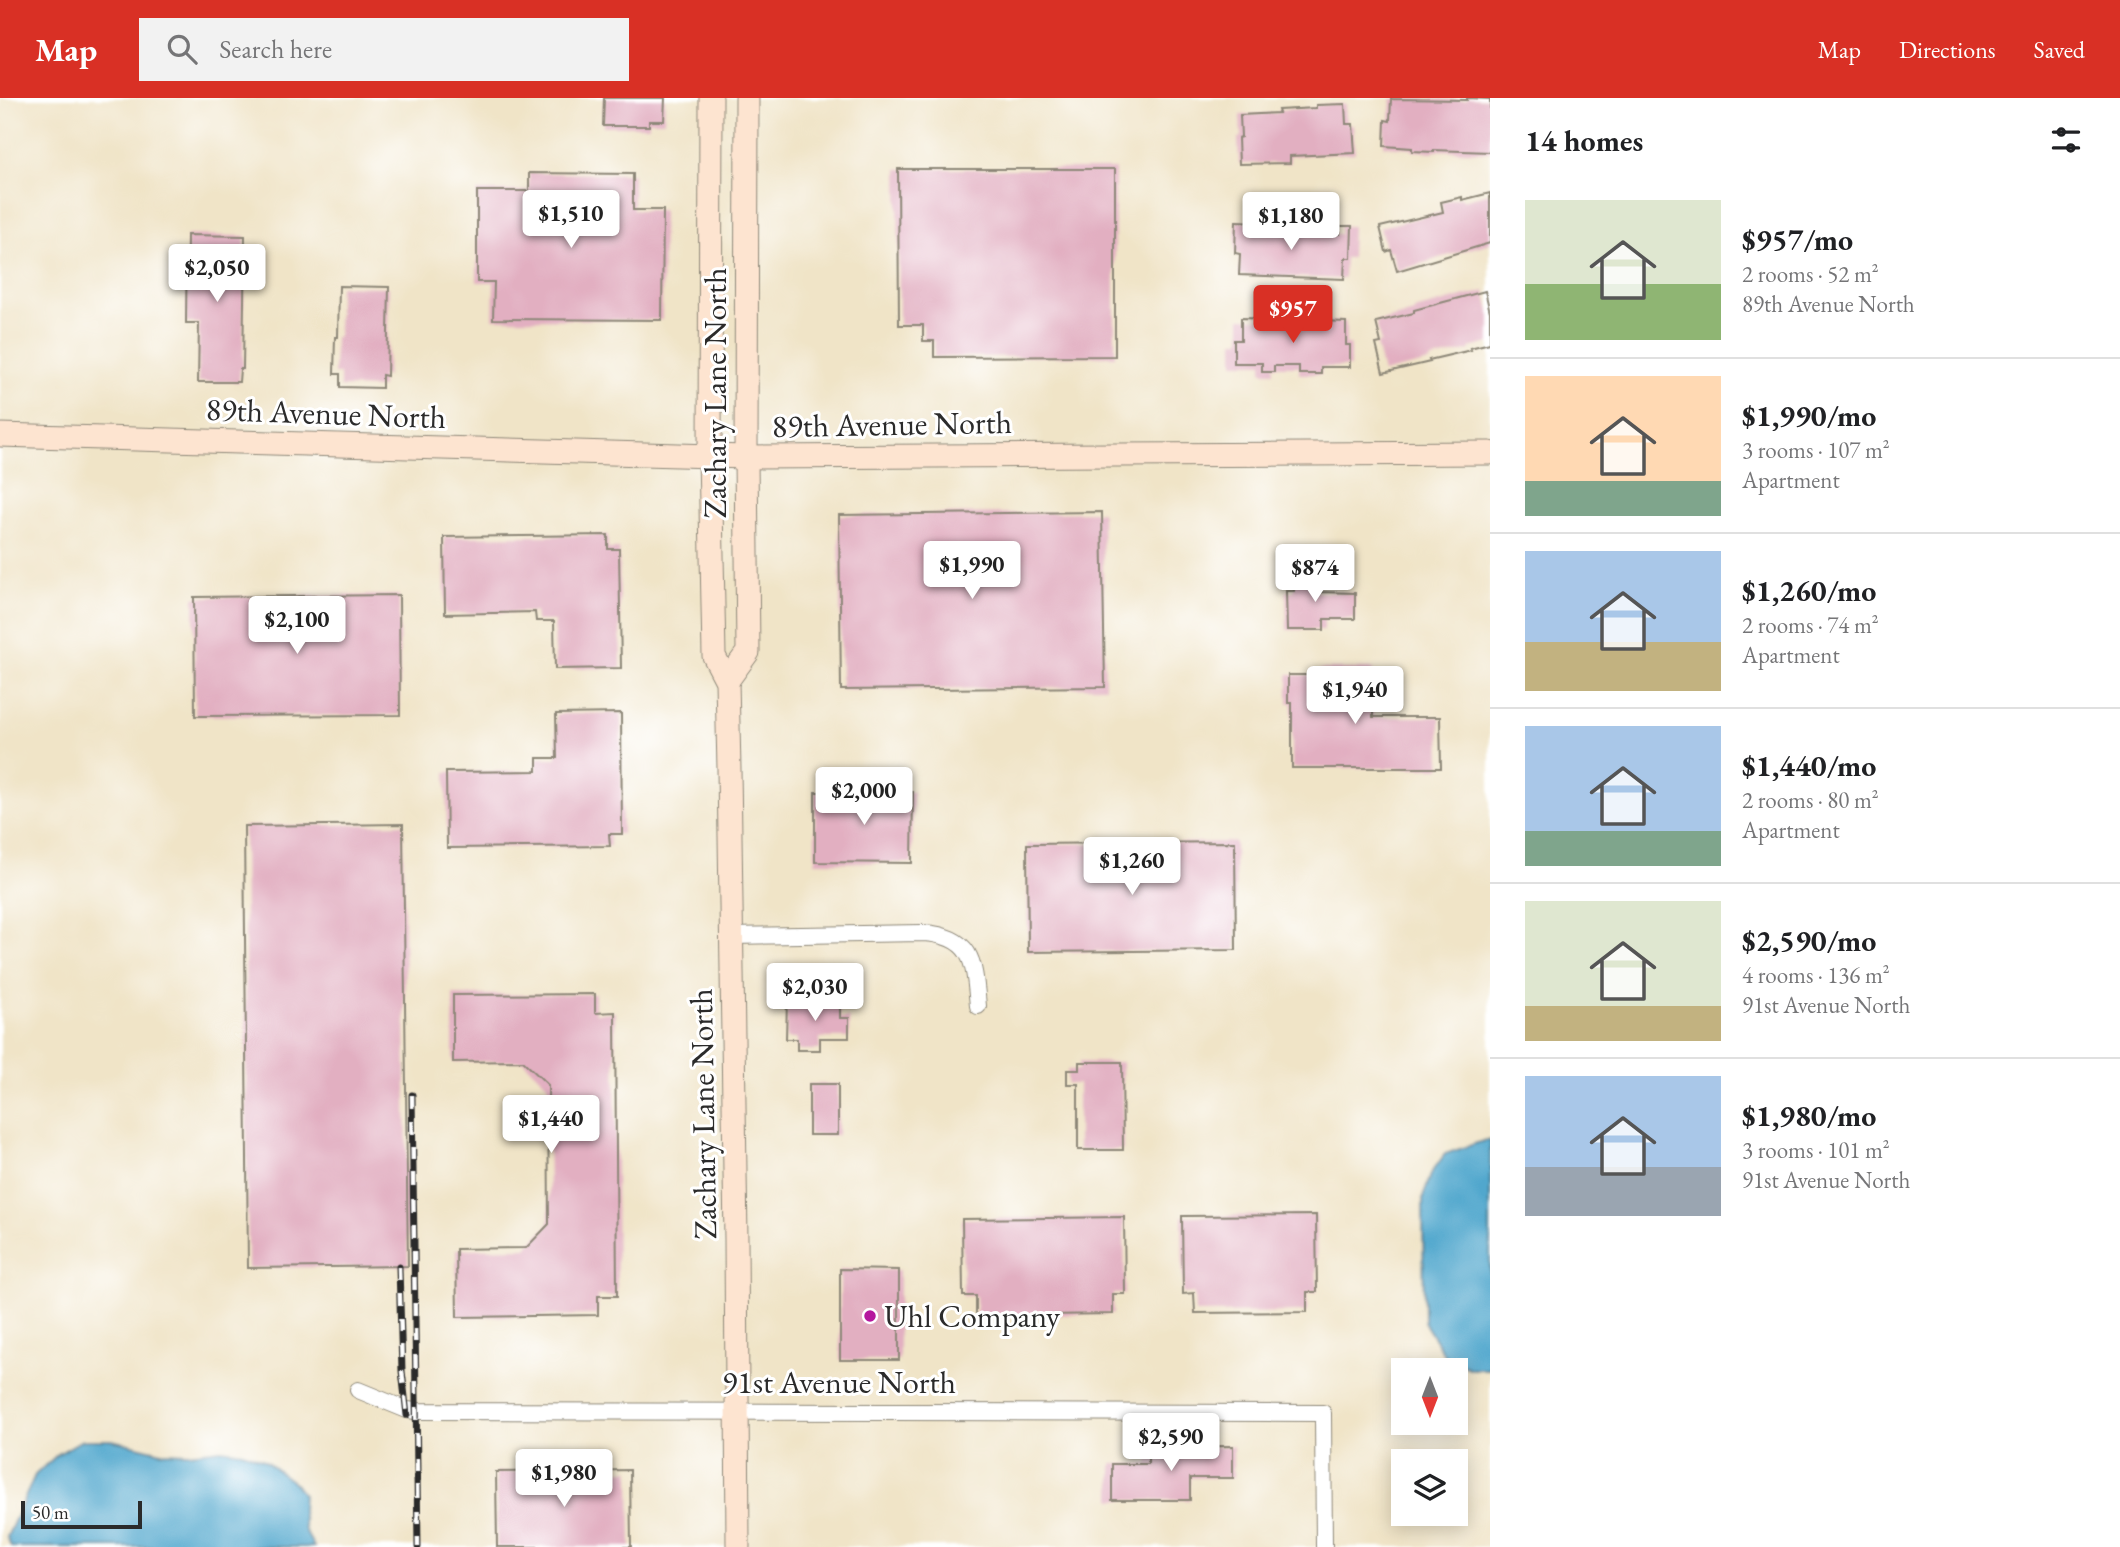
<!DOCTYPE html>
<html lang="en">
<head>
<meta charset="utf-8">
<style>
	body { margin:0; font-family:"EB Garamond",serif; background:#f2f2f2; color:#202124; height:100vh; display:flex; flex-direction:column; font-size:26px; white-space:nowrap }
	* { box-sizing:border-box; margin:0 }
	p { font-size:23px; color:#757577 }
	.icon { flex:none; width:38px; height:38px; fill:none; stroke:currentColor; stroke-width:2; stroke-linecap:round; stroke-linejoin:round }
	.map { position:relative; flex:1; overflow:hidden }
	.side { display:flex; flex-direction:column; background:#fff; width:630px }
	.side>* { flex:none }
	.needle { width:46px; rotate:180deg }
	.controls { position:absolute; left:1391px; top:1260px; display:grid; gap:14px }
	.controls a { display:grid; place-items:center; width:77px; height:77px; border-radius:0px; background:#fff; box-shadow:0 4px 18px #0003; font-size:35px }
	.scale { position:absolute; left:21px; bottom:18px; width:121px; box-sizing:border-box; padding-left:7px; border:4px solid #2b2b2b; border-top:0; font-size:19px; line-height:24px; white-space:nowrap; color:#2b2b2b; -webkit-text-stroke:5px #fff; paint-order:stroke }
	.price { position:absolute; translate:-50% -60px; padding:0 16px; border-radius:7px; background:#fff; color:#222; font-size:23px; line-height:46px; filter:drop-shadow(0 2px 4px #0008) }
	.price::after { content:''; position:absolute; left:50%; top:42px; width:21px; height:16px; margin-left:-10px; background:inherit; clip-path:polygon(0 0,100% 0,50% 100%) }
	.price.selected { background:#d93025; color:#fff }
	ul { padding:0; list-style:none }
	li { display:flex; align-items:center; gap:21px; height:175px; padding:0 35px }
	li+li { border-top:2px solid #e0e0e0 }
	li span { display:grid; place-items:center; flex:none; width:196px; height:140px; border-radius:0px; color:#555 }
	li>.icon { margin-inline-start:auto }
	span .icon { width:84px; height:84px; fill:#fffc; stroke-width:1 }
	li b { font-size:30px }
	h2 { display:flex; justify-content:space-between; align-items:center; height:84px; padding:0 35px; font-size:30px }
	header { display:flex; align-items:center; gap:42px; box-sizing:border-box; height:98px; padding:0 35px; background:#d93025; color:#fff }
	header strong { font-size:33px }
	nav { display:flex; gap:38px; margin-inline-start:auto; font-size:24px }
	.search { width:490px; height:63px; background:#f2f2f2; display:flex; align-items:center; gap:18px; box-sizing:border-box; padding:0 24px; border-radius:0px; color:#757577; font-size:26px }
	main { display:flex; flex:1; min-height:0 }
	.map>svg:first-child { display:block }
</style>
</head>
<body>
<header>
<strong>Map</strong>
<div class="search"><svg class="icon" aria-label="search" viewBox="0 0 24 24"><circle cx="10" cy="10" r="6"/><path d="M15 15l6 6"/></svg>Search here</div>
<nav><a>Map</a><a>Directions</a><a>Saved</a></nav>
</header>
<main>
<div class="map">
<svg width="1490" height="1449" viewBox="0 0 1490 1449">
	<rect width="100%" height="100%" fill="#fff"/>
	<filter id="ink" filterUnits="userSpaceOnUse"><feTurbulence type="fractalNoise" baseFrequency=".0143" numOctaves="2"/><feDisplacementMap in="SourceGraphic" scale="14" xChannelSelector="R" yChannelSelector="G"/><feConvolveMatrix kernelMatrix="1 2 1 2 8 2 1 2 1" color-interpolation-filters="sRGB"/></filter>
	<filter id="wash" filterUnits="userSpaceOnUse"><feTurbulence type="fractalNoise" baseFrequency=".00686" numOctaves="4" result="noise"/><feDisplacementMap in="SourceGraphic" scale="28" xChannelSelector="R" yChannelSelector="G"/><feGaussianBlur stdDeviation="1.57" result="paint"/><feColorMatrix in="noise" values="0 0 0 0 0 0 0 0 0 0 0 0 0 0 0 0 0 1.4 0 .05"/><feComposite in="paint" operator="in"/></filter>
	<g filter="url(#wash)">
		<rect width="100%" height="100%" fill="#f0e4c7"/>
		<g fill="#51a7cd" stroke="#3e697c" stroke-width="2">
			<path d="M1486,1042H1490V1271H1471L1445,1258L1424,1224L1423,1099L1432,1074L1445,1056Z"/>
			<path d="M82,1342H112L162,1354L188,1355L221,1351L243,1354L264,1362L295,1386L303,1397L302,1413L305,1433L314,1449H11L7,1439L35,1377L58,1356Z"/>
		</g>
		<g id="blocks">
			<g fill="#e2afc1">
				<path d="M604,0H665L664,23H649V28H603Z"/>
				<path d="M1467,0L1490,1V54L1434,52V54L1412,53V50L1384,48L1385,22L1390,23L1391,1L1467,2Z"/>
				<path d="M1345,6L1346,26H1353L1355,55L1290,58V65L1239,66L1238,40L1241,39L1240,17L1279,15L1278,12L1316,10V7Z"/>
				<path d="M898,71H1115V258L934,259V243H923V227H899Z"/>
				<path d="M529,75L633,76V112H663L662,222L493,221L494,184H477V93H529Z"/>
				<path d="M1490,95V145L1397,173L1391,152L1386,154L1380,129L1443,114L1441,104L1462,99V102Z"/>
				<path d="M1236,123L1277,125V133L1340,136V128H1352L1351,160H1345L1344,181L1239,177L1240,156L1235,155Z"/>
				<path d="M187,137L245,138L243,271H240L239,284H198L199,225H186Z"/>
				<path d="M339,188L389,189L387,278L382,277V290L340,289V276H334L335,239H338Z"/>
				<path d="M1485,193L1490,214V245L1470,250L1471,252L1429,262L1430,264L1383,275L1376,246L1381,245L1376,224L1414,215V212Z"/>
				<path d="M1241,220L1346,224V247H1350V269H1321V276H1299V268H1274V274H1262V265H1234V242H1241Z"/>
				<path d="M1102,414L1105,589L841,592L839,417Z"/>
				<path d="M608,437V451H619L621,570L555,571L554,523H536L535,514L445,516L444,439Z"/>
				<path d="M1294,472H1317V494L1355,495V521H1324V532H1287L1286,493H1294Z"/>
				<path d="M399,497L400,617L195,618L194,499Z"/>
				<path d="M1320,571H1373V619H1440L1441,670H1292V605H1288V577H1320Z"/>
				<path d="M621,615L622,736H609L610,748L447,750L446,674L537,673V660H557L556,616Z"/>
				<path d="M815,694H913L912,765L815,764Z"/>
				<path d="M403,726L408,1168L248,1170L244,728Z"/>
				<path d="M1235,744L1236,852L1028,854L1027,746Z"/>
				<path d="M595,896V915L615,914L617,1198H598V1217L457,1219L456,1151L526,1150L549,1126L548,987L523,963L453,964V897Z"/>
				<path d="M787,902H840V920H849V940H820V952H797V941H786Z"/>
				<path d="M1079,964H1122L1123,1052H1078V986H1067V972H1079Z"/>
				<rect x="809" y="986" width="29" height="51"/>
				<path d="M1316,1117L1317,1194H1307V1214L1195,1215L1194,1195L1183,1196L1182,1118Z"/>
				<path d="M1124,1119L1125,1196H1113V1216L976,1218V1198H963L962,1121Z"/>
				<path d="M840,1171L899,1172V1262H840Z"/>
				<path d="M1233,1348V1380H1190V1402H1112V1366H1148V1349Z"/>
				<path d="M630,1372L631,1449H497L496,1374Z"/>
			</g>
		</g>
	</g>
	<g filter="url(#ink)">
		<use href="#blocks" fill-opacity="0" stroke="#8e8879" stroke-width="2"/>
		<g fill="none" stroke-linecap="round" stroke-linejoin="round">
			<g stroke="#8e8879" stroke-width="18">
				<g id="street">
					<path d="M731,838L923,835C974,838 974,865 978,908"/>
					<path d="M358,1292L407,1312L416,1313L1323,1315L1324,1449"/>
				</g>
			</g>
			<g stroke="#8e8879" stroke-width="25">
				<g id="secondary">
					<path d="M711,0L710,357L714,558L727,583L729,671L736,1141L738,1449"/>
					<path d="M0,337L746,359L1490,355"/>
					<path d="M727,583L748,554L746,359L747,0"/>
				</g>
			</g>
			<use href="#street" stroke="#fff" stroke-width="16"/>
			<use href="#secondary" stroke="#fde4d0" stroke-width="23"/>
			<g stroke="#2b2b2b" stroke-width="7">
				<g id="rail">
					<path d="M412,997L418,1449"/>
					<path d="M399,1169L402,1273L407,1317"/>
				</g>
			</g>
			<use href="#rail" stroke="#fff" stroke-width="4.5" stroke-dasharray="13" stroke-linecap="butt"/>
		</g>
	</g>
	<circle fill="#b5179e" stroke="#fff" stroke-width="2.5" cx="870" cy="1218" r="7"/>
	<g text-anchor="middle" stroke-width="6" stroke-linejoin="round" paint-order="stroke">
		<g font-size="32" fill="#2b2b2b" stroke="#fff">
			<text transform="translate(715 295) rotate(-90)" y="11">Zachary Lane North</text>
			<text transform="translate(326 315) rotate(2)" y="11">89th Avenue North</text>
			<text transform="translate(892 326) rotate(-1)" y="11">89th Avenue North</text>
			<text transform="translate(703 1016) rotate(-91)" y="11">Zachary Lane North</text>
			<text x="839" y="1295">91st Avenue North</text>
		</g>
		<g font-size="32" fill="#2b2b2b" stroke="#fff" text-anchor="start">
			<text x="884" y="1229">Uhl Company</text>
		</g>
	</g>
</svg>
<div class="controls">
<a><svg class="needle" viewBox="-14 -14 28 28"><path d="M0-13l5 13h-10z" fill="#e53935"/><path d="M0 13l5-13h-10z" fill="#757577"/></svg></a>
<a><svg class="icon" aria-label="layers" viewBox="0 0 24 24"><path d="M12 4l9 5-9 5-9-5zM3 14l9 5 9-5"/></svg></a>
</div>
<div class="scale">50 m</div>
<b class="price" style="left:571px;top:152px">$1,510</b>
<b class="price" style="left:1291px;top:154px">$1,180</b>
<b class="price" style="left:217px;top:206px">$2,050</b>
<b class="price selected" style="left:1293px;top:247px">$957</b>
<b class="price" style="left:972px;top:503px">$1,990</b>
<b class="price" style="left:1315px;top:506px">$874</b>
<b class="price" style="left:297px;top:558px">$2,100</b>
<b class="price" style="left:1355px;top:628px">$1,940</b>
<b class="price" style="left:864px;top:729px">$2,000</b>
<b class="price" style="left:1132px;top:799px">$1,260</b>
<b class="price" style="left:815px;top:925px">$2,030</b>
<b class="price" style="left:551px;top:1057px">$1,440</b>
<b class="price" style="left:1171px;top:1375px">$2,590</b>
<b class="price" style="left:564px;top:1411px">$1,980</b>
</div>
<section class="side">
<h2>14 homes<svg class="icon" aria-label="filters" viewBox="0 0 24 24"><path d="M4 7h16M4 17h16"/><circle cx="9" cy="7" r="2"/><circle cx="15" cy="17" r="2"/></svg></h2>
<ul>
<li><span style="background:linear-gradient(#dfe7d0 60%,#8fb573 0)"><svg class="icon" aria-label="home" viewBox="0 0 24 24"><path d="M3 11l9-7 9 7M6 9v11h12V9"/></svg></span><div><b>$957/mo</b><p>2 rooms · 52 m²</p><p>89th Avenue North</p></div></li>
<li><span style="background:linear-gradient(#ffd9b3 75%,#7fa58c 0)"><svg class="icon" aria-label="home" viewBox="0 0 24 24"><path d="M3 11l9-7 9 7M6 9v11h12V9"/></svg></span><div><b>$1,990/mo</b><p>3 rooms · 107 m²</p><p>Apartment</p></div></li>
<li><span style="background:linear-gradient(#a9c7e8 65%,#c2b280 0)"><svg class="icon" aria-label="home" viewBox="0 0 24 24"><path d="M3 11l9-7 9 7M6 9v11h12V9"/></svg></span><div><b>$1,260/mo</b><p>2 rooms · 74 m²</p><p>Apartment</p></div></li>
<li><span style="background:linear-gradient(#a9c7e8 75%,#7fa58c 0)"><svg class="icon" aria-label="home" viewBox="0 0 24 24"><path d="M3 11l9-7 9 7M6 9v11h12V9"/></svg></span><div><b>$1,440/mo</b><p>2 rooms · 80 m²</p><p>Apartment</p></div></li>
<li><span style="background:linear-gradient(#dfe7d0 75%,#c2b280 0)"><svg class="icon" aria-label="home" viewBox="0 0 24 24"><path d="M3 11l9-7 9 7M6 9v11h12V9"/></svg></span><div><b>$2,590/mo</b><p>4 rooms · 136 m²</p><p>91st Avenue North</p></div></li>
<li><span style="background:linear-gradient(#a9c7e8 65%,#9aa5b1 0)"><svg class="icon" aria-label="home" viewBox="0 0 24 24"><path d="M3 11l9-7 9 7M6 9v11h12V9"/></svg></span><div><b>$1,980/mo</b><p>3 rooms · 101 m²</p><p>91st Avenue North</p></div></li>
</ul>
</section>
</main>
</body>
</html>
